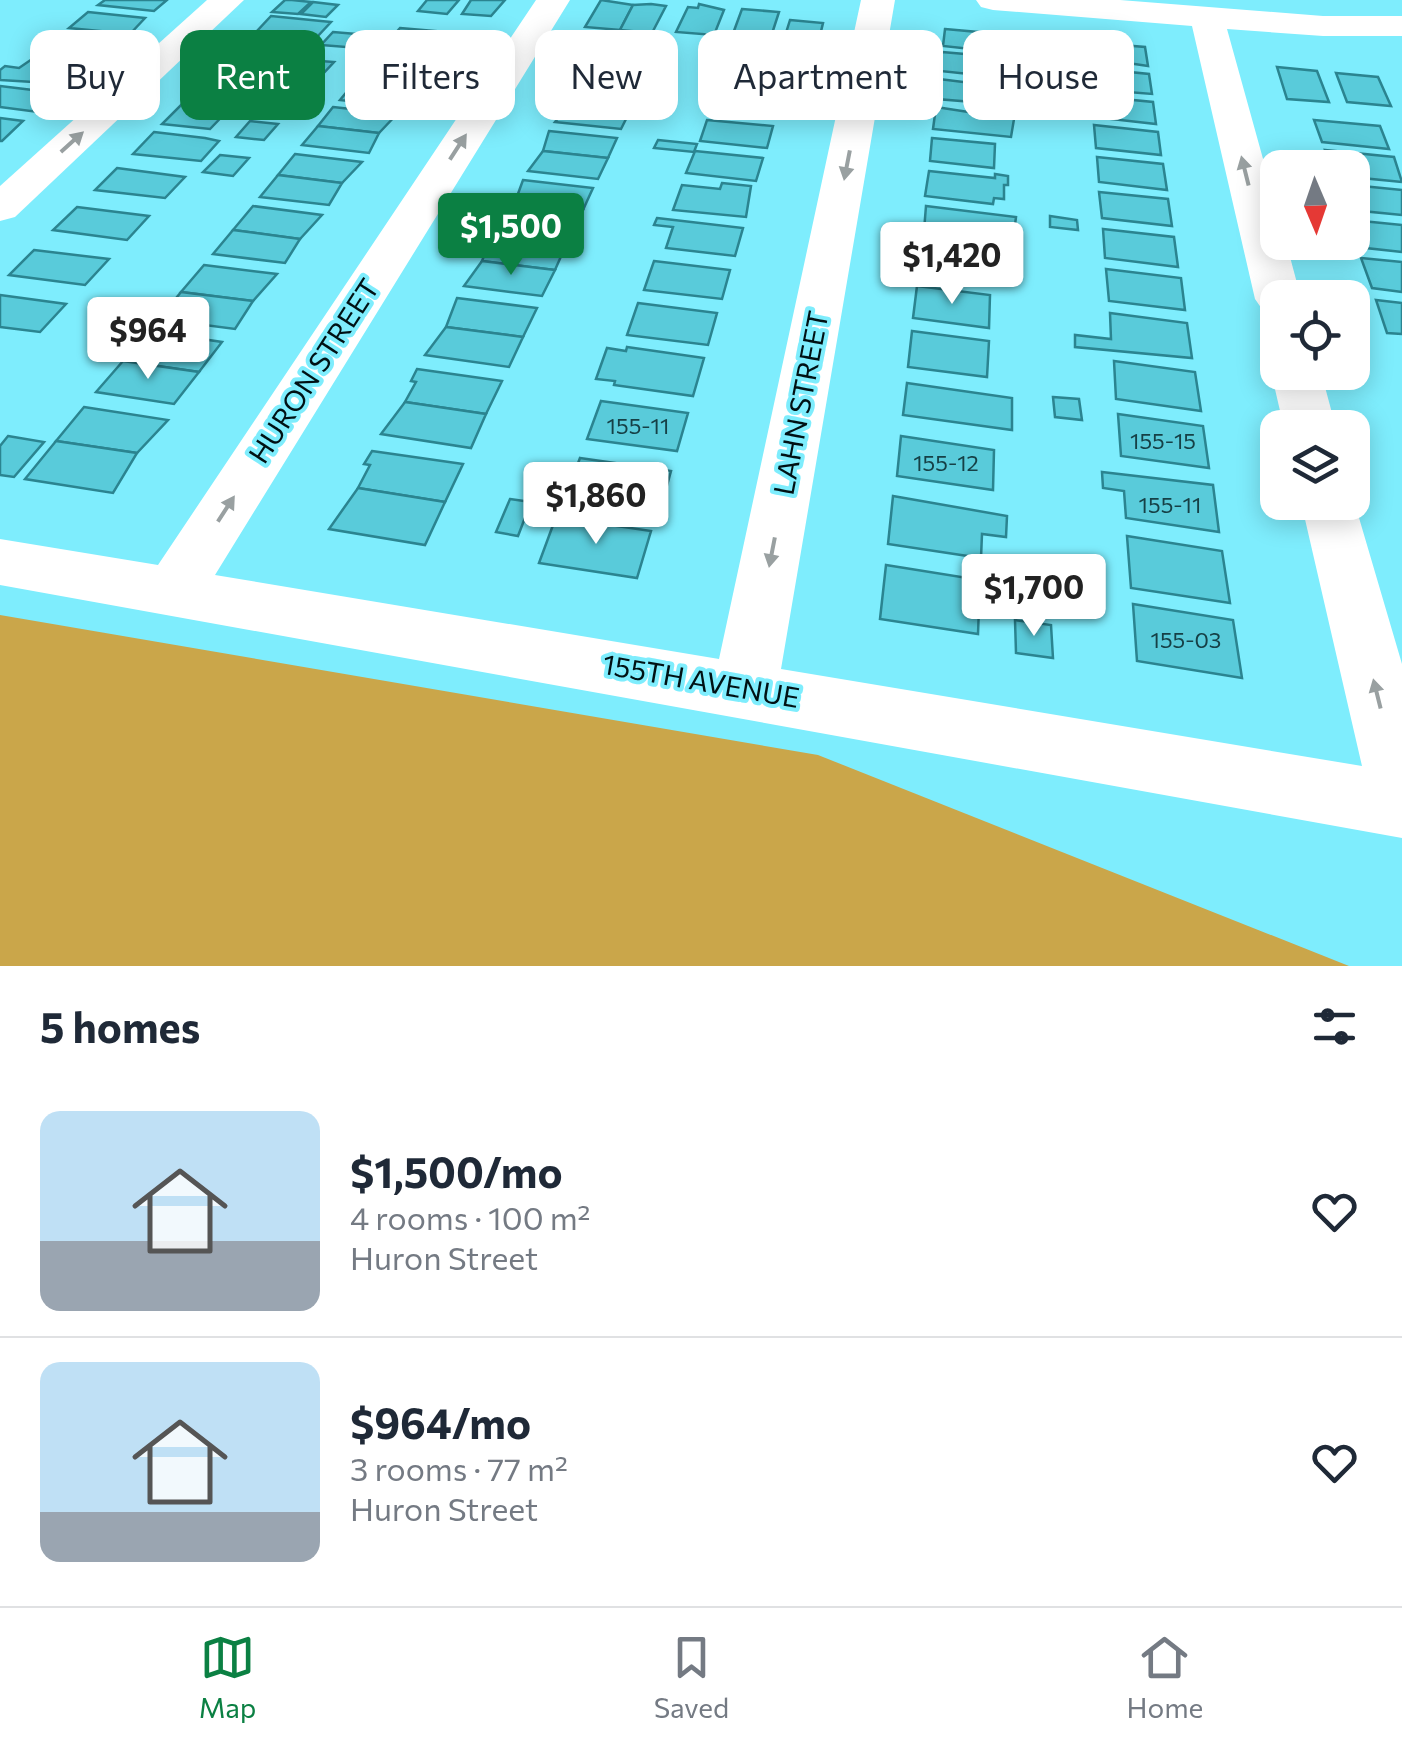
<!DOCTYPE html>
<html lang="en">
<head>
<meta charset="utf-8">
<style>
	body { margin:0; font-family:Commissioner,sans-serif; background:#f6f6f7; color:#1f2937; height:100vh; display:flex; flex-direction:column; font-size:38px; white-space:nowrap }
	* { box-sizing:border-box; margin:0 }
	p { font-size:32px; color:#747a83 }
	.icon { flex:none; width:55px; height:55px; fill:none; stroke:currentColor; stroke-width:2; stroke-linecap:round; stroke-linejoin:round }
	.map { position:relative; height:966px; overflow:hidden }
	.details { display:flex; flex-direction:column; background:#fff; flex:1 }
	.details>* { flex:none }
	.guide { position:absolute; left:30px; top:30px; width:1342px; height:90px; display:flex; gap:20px }
	.needle { width:65px; rotate:178deg }
	.buttons { position:absolute; left:1260px; top:150px; display:grid; gap:20px }
	.buttons a { display:grid; place-items:center; width:110px; height:110px; border-radius:20px; background:#fff; box-shadow:0 5px 25px #0003; font-size:50px }
	.price { position:absolute; translate:-50% -85px; padding:0 22px; border-radius:10px; background:#fff; color:#222; font-size:32px; line-height:65px; filter:drop-shadow(0 2px 5px #0008) }
	.price::after { content:''; position:absolute; left:50%; top:60px; width:30px; height:22px; margin-left:-15px; background:inherit; clip-path:polygon(0 0,100% 0,50% 100%) }
	.price.selected { background:#0b8043; color:#fff }
	ul { padding:0; list-style:none }
	li { display:flex; align-items:center; gap:30px; height:250px; padding:0 40px }
	li+li { border-top:2px solid #e0e1e3 }
	li span { display:grid; place-items:center; flex:none; width:280px; height:200px; border-radius:20px; color:#555 }
	li>.icon { margin-inline-start:auto }
	span .icon { width:120px; height:120px; fill:#fffc; stroke-width:1 }
	li b { font-size:42px }
	h2 { display:flex; justify-content:space-between; align-items:center; height:120px; padding:0 40px; font-size:42px }
	.chip { padding:0 35px; border-radius:20px; background:#fff; box-shadow:0 5px 25px #0003; font-size:35px; line-height:90px }
	.chip.selected { background:#0b8043; color:#fff }
	.tab-bar { display:flex; justify-content:space-around; align-items:center; height:140px; border-top:2px solid #e0e1e3; background:#fff; font-size:28px; color:#747a83 }
	.tab-bar a { display:grid; justify-items:center; gap:5px }
	.tab-bar .selected { color:#0b8043 }
	.map>svg:first-child { display:block }
</style>
</head>
<body>
<div class="map">
<svg width="1402" height="966" viewBox="0 0 1402 966">
	<rect width="100%" height="100%" fill="#7eedfd"/>
	<path fill="#caa64a" d="M0,615L818,755L1349,966H0Z"/>
	<g fill="#59cbda" stroke="#2b8490" stroke-width="2.5">
		<path d="M105,0H167L154,11L98,5Z"/>
		<path d="M285,0H292L311,2L298,14L272,12Z"/>
		<path d="M427,0H459L447,14L418,11Z"/>
		<path d="M471,0H505L491,16L462,14Z"/>
		<path d="M601,0L633,5L620,30L585,27Z"/>
		<path d="M313,2L338,5L326,17L301,14Z"/>
		<path d="M651,4L666,6L652,33L620,30L633,5Z"/>
		<path d="M699,4L724,10L714,35L676,32L688,7L698,8Z"/>
		<path d="M742,9L779,12L769,43L731,39Z"/>
		<path d="M88,12L145,18L130,34L69,28Z"/>
		<path d="M271,16L331,22L317,37L257,31Z"/>
		<path d="M790,20L823,23L816,52L781,49Z"/>
		<path d="M400,28L458,33L442,49L387,43Z"/>
		<path d="M945,29L1000,34L999,52L943,46Z"/>
		<path d="M333,32L357,34L346,47L321,45Z"/>
		<path d="M59,36L118,41L101,58L39,52Z"/>
		<path d="M1059,40L1145,47L1148,66L1060,53Z"/>
		<path d="M246,43L305,48L290,64L229,59Z"/>
		<path d="M387,43L442,49L434,65L374,59Z"/>
		<path d="M596,47L657,53L650,69L591,63Z"/>
		<path d="M942,52L999,57L998,77L940,71Z"/>
		<path d="M38,55L76,59L70,64L89,66L67,84L0,80V70L5,66L19,68Z"/>
		<path d="M307,60L334,62L321,76L295,73Z"/>
		<path d="M711,62H728L792,68L786,88L719,83L708,82Z"/>
		<path d="M591,63L650,69L642,86L579,79Z"/>
		<path d="M368,66L429,72L412,89L354,83Z"/>
		<path d="M1277,67L1317,71L1329,102L1287,99Z"/>
		<path d="M1090,68L1149,74L1152,94L1078,88L1077,83L1091,84Z"/>
		<path d="M217,70L279,77L263,94L200,87Z"/>
		<path d="M1336,73L1378,77L1391,106L1347,102Z"/>
		<path d="M939,79L1012,88L1009,105L937,99Z"/>
		<path d="M354,83L412,89L403,107L340,100Z"/>
		<path d="M0,86L57,93L38,112L0,107Z"/>
		<path d="M574,87L638,93L630,111L569,105Z"/>
		<path d="M1046,87L1073,90L1074,101L1046,98Z"/>
		<path d="M718,90L781,96L776,116L711,110Z"/>
		<path d="M1092,96L1153,102L1156,124L1093,117Z"/>
		<path d="M187,99L234,104L210,129L162,124Z"/>
		<path d="M569,105L630,111L621,129L555,122Z"/>
		<path d="M333,107L397,114L379,133L318,126Z"/>
		<path d="M936,107L1014,119L1011,137L933,129Z"/>
		<path d="M0,118L23,121L2,141H0Z"/>
		<path d="M707,120L773,126L767,148L700,141Z"/>
		<path d="M1314,120L1380,126L1389,149L1322,142Z"/>
		<path d="M250,121L278,124L264,140L236,137Z"/>
		<path d="M1094,125L1158,132L1161,155L1096,148Z"/>
		<path d="M318,126L379,133L369,153L302,145Z"/>
		<path d="M549,131L617,138L608,158L543,151Z"/>
		<path d="M154,132L205,138L219,141L201,161L133,154Z"/>
		<path d="M932,138L995,144L994,168L930,161Z"/>
		<path d="M658,140L697,144L694,152L654,148Z"/>
		<path d="M1325,150L1394,157L1402,182L1352,177V168H1331Z"/>
		<path d="M543,151L608,158L598,179L528,171Z"/>
		<path d="M695,151L763,158L756,181L686,173Z"/>
		<path d="M295,154L362,162L342,183L278,175Z"/>
		<path d="M220,155L249,158L233,176L203,172Z"/>
		<path d="M1097,157L1163,164L1167,190L1099,182Z"/>
		<path d="M117,168L185,177L165,198L95,190Z"/>
		<path d="M929,171L995,178V174L1008,176V185H1004V199L994,198L993,204L925,196Z"/>
		<path d="M278,175L342,183L329,205L260,197Z"/>
		<path d="M523,180L593,188L583,210L515,202Z"/>
		<path d="M722,183L751,186L746,217L673,210L682,185L720,189Z"/>
		<path d="M1352,185L1402,190V215L1352,210Z"/>
		<path d="M1099,192L1168,199L1172,226L1102,218Z"/>
		<path d="M515,202L583,210L572,234L497,225Z"/>
		<path d="M253,206L322,215L300,239L233,230Z"/>
		<path d="M926,206L1016,217L1015,225L1000,224V240L924,231Z"/>
		<path d="M77,207L149,216L127,240L53,230Z"/>
		<path d="M1050,216L1077,220L1078,230L1050,227Z"/>
		<path d="M657,218L743,228L735,256L666,248L673,227L654,225Z"/>
		<path d="M1352,220L1402,225V252L1357,247Z"/>
		<path d="M1103,229L1174,237L1178,267L1105,258Z"/>
		<path d="M233,230L300,239L285,263L213,254Z"/>
		<path d="M492,236L566,245L555,270L482,261Z"/>
		<path d="M923,244L1001,253L999,281L919,272Z"/>
		<path d="M34,250L109,259L85,285L9,275Z"/>
		<path d="M1361,258L1402,262V292L1372,288Z"/>
		<path d="M482,261L555,270L542,296L464,286Z"/>
		<path d="M654,261L730,270L722,299L644,290Z"/>
		<path d="M204,265L277,274L253,301L181,292Z"/>
		<path d="M1106,269L1181,278L1185,310L1109,301Z"/>
		<path d="M917,286L990,295L989,328L913,318Z"/>
		<path d="M181,292L253,301L235,329L159,319Z"/>
		<path d="M0,295L66,304L40,332L0,327Z"/>
		<path d="M457,298L537,308L523,337L446,327Z"/>
		<path d="M1376,300L1402,303V334L1387,333Z"/>
		<path d="M638,303L717,313L708,345L627,335Z"/>
		<path d="M1110,313L1187,323L1192,358L1075,347V335L1111,339Z"/>
		<path d="M446,327L523,337L509,367L425,355Z"/>
		<path d="M148,331L222,342L199,372L123,361Z"/>
		<path d="M912,331L989,341L987,377L908,367Z"/>
		<path d="M627,347L704,358L693,396L614,385L615,381L596,379L607,348L626,351Z"/>
		<path d="M123,361L199,372L174,404L96,392Z"/>
		<path d="M1114,361L1195,372L1201,411L1116,399Z"/>
		<path d="M417,369L502,381L486,414L405,402L416,382L411,381Z"/>
		<path d="M907,383L1012,398V430L903,415Z"/>
		<path d="M1053,397L1079,399L1082,420L1055,417Z"/>
		<path d="M601,401L688,413L677,451L587,439Z"/>
		<path d="M405,402L486,414L471,448L381,434Z"/>
		<path d="M84,407L168,420L137,453L56,441Z"/>
		<path d="M1118,414L1203,426L1209,468L1121,456Z"/>
		<path d="M8,436L44,442L14,477L0,475V446Z"/>
		<path d="M901,436L994,450L993,490L897,476Z"/>
		<path d="M56,441L137,453L113,493L25,479Z"/>
		<path d="M372,451L463,464L445,502L358,488L370,465L364,464Z"/>
		<path d="M580,458L671,471L659,514L564,500Z"/>
		<path d="M1102,472L1213,485L1219,532L1126,518L1124,491L1103,488Z"/>
		<path d="M358,488L445,502L425,545L329,529Z"/>
		<path d="M893,496L1007,516L1006,537L982,534L981,558L888,544Z"/>
		<path d="M510,499L531,502L518,536L496,532Z"/>
		<path d="M556,517L651,531L637,578L539,563Z"/>
		<path d="M1127,536L1222,551L1230,603L1131,588Z"/>
		<path d="M886,565L980,580L978,634L880,619Z"/>
		<path d="M1133,604L1233,620L1242,678L1137,661Z"/>
		<path d="M1015,620L1051,625L1053,658L1016,653Z"/>
	</g>
	<g fill="none" stroke-linecap="round" stroke-linejoin="round">
		<g fill="#fff" fill-rule="evenodd">
			<path d="M207,0H244L15,217L0,221V186Z"/>
			<path d="M536,0H570L215,575L719,659L861,0H895L781,669L1362,766L1301,502H1352V494L1402,664V838L0,585V539L158,565Z"/>
			<path d="M976,0H1120L1323,16H1402V36H1323L1227,29L1278,213V242H1286L1301,298H1278V314L1262,309L1255,299L1192,26L993,10L981,7Z"/>
			<path d="M1278,361V372H1321L1336,428H1284L1271,372Z"/>
		</g>
	</g>
	<defs><path id="oneway-solid" d="M-6-.8H1V-3.2L6.5 0L1 3.2V.8H-6Z" transform="scale(2.5)"/></defs>
	<g fill="#99a0a1">
		<use href="#oneway-solid" transform="translate(72 142) rotate(-42)"/>
		<use href="#oneway-solid" transform="translate(458 147) rotate(-57)"/>
		<use href="#oneway-solid" transform="translate(847 165) rotate(101)"/>
		<use href="#oneway-solid" transform="translate(1245 171) rotate(-104)"/>
		<use href="#oneway-solid" transform="translate(226 509) rotate(-57)"/>
		<use href="#oneway-solid" transform="translate(772 552) rotate(101)"/>
		<use href="#oneway-solid" transform="translate(1377 694) rotate(-104)"/>
	</g>
	<g text-anchor="middle" stroke-width="8" stroke-linejoin="round" paint-order="stroke">
		<g font-size="22" fill="#164046">
			<text x="638" y="434">155-11</text>
			<text x="1163" y="449">155-15</text>
			<text x="946" y="471">155-12</text>
			<text x="1170" y="513">155-11</text>
			<text x="1186" y="648">155-03</text>
		</g>
		<g font-size="28" fill="#001114" stroke="#7eedfd">
			<text transform="translate(314 371) rotate(-57)" y="10">HURON STREET</text>
			<text transform="translate(801 403) rotate(-79)" y="10">LAHN STREET</text>
			<text transform="translate(701 681) rotate(10)" y="10">155TH AVENUE</text>
		</g>
	</g>
</svg>
<div class="buttons">
<a><svg class="needle" viewBox="-14 -14 28 28"><path d="M0-13l5 13h-10z" fill="#e53935"/><path d="M0 13l5-13h-10z" fill="#747a83"/></svg></a>
<a><svg class="icon" aria-label="locate" viewBox="0 0 24 24"><circle cx="12" cy="12" r="6"/><path d="M12 2v4M12 18v4M2 12h4M18 12h4"/></svg></a>
<a><svg class="icon" aria-label="layers" viewBox="0 0 24 24"><path d="M12 4l9 5-9 5-9-5zM3 14l9 5 9-5"/></svg></a>
</div>
<b class="price selected" style="left:511px;top:278px">$1,500</b>
<b class="price" style="left:952px;top:307px">$1,420</b>
<b class="price" style="left:148px;top:382px">$964</b>
<b class="price" style="left:596px;top:547px">$1,860</b>
<b class="price" style="left:1034px;top:639px">$1,700</b>
<div class="guide">
<a class="chip">Buy</a>
<a class="chip selected">Rent</a>
<a class="chip">Filters</a>
<a class="chip">New</a>
<a class="chip">Apartment</a>
<a class="chip">House</a>
</div>
</div>
<section class="details">
<h2>5 homes<svg class="icon" aria-label="filters" viewBox="0 0 24 24"><path d="M4 7h16M4 17h16"/><circle cx="9" cy="7" r="2"/><circle cx="15" cy="17" r="2"/></svg></h2>
<ul>
<li><span style="background:linear-gradient(#bfe0f5 65%,#9aa5b1 0)"><svg class="icon" aria-label="home" viewBox="0 0 24 24"><path d="M3 11l9-7 9 7M6 9v11h12V9"/></svg></span><div><b>$1,500/mo</b><p>4 rooms · 100 m²</p><p>Huron Street</p></div><svg class="icon" aria-label="heart" viewBox="0 0 24 24"><path d="M12 20l-8-8c-3-5 5-10 8-4 3-6 11-1 8 4z"/></svg></li>
<li><span style="background:linear-gradient(#bfe0f5 75%,#9aa5b1 0)"><svg class="icon" aria-label="home" viewBox="0 0 24 24"><path d="M3 11l9-7 9 7M6 9v11h12V9"/></svg></span><div><b>$964/mo</b><p>3 rooms · 77 m²</p><p>Huron Street</p></div><svg class="icon" aria-label="heart" viewBox="0 0 24 24"><path d="M12 20l-8-8c-3-5 5-10 8-4 3-6 11-1 8 4z"/></svg></li>
</ul>
</section>
<nav class="tab-bar">
<a class="selected"><svg class="icon" aria-label="map" viewBox="0 0 24 24"><path d="M3 6l6-2 6 2 6-2v14l-6 2-6-2-6 2zM9 4v14M15 6v14"/></svg>Map</a>
<a><svg class="icon" aria-label="saved" viewBox="0 0 24 24"><path d="M7 4h10v16l-5-4-5 4z"/></svg>Saved</a>
<a><svg class="icon" aria-label="home" viewBox="0 0 24 24"><path d="M3 11l9-7 9 7M6 9v11h12V9"/></svg>Home</a>
</nav>
</body>
</html>
